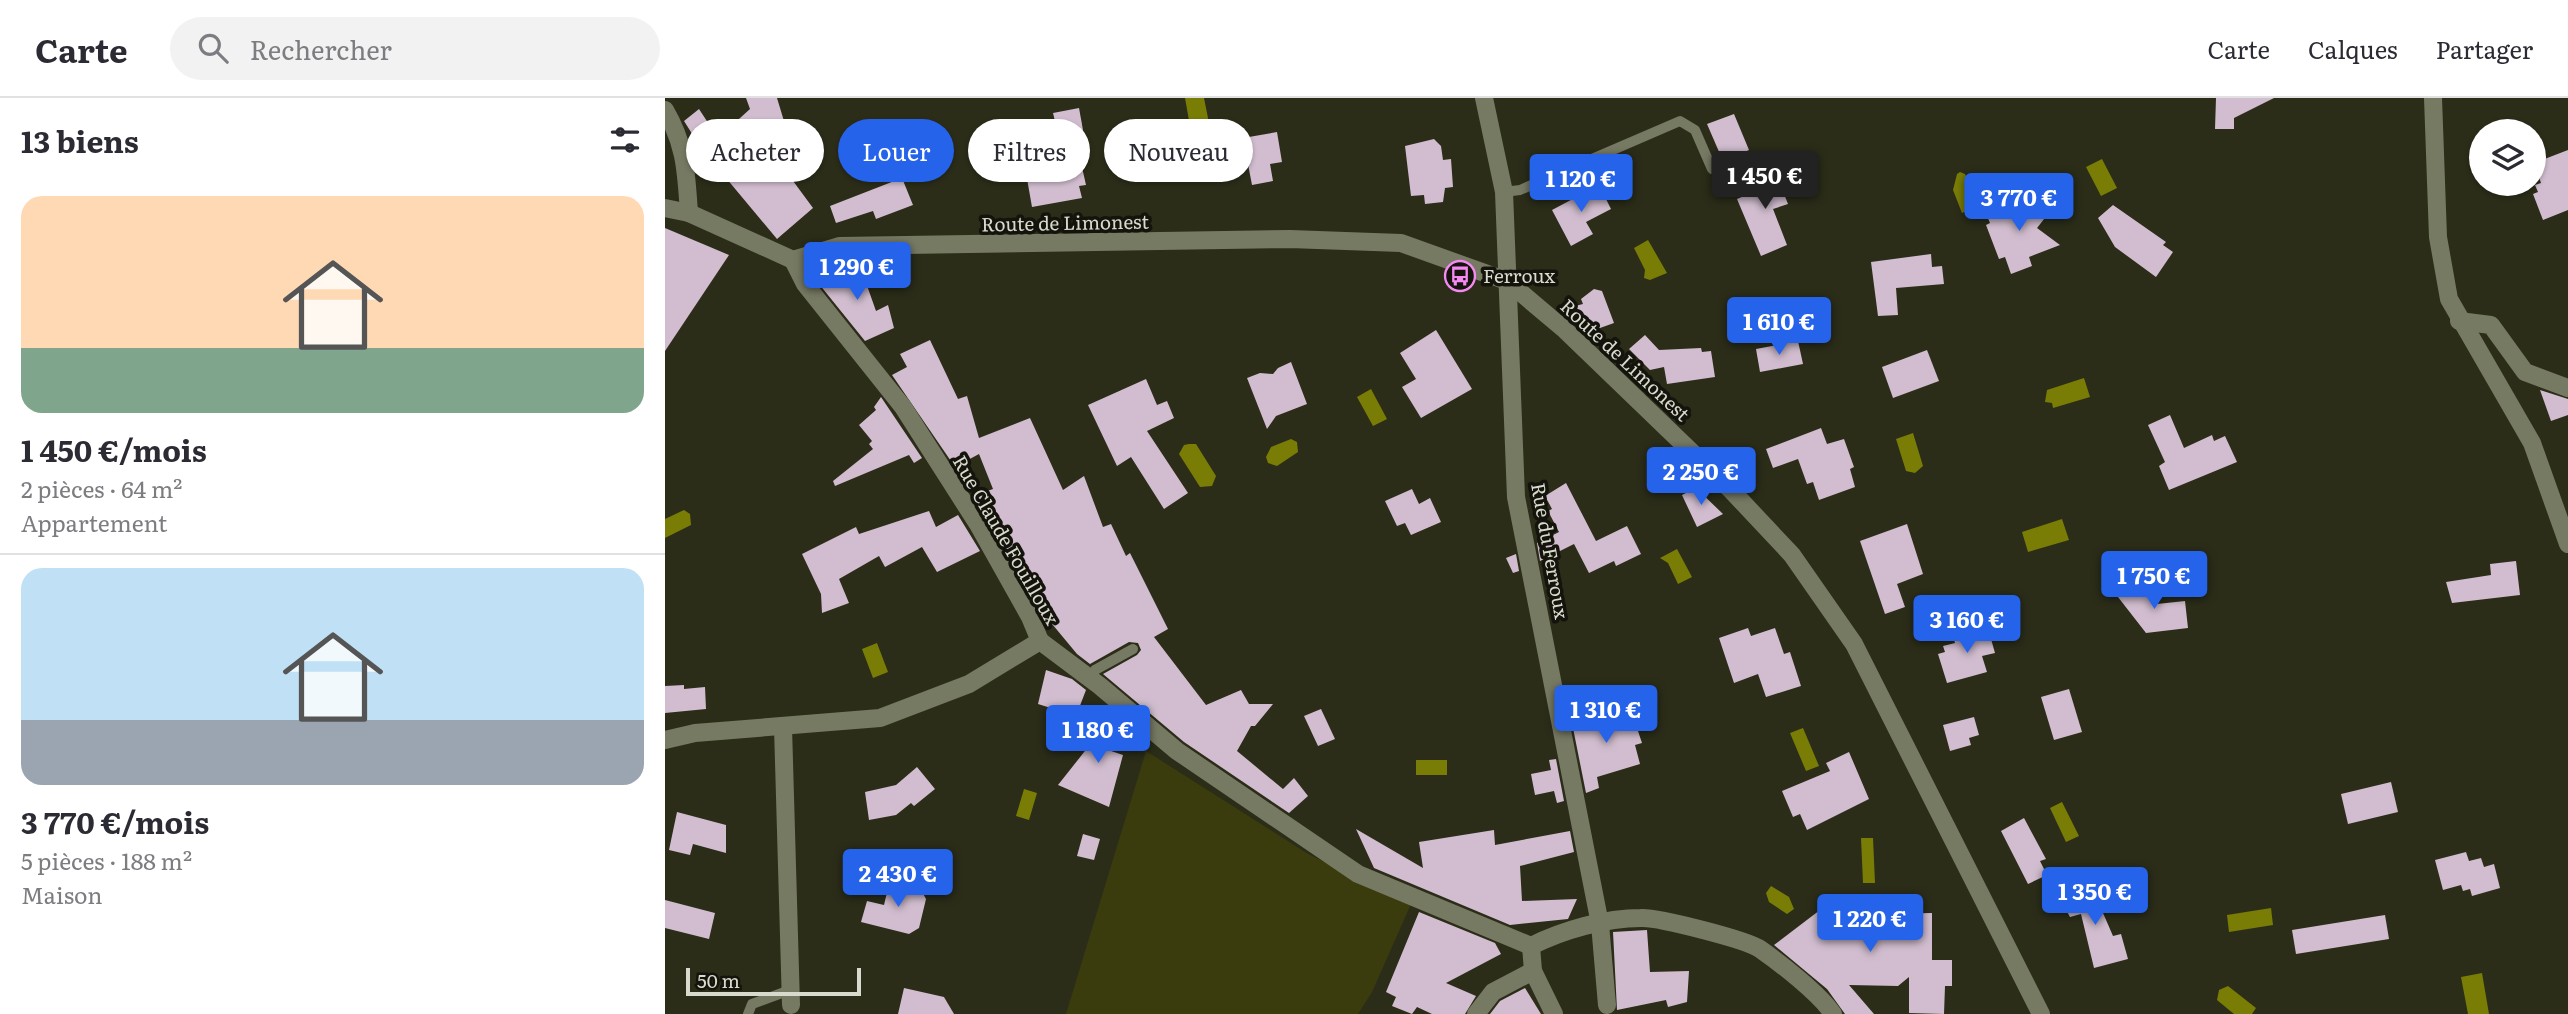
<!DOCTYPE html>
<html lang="fr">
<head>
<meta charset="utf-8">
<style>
	body { margin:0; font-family:Literata,serif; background:#f2f2f3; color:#2b2b33; height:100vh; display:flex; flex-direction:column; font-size:26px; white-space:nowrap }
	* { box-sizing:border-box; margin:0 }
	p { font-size:23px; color:#7c7c81 }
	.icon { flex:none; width:38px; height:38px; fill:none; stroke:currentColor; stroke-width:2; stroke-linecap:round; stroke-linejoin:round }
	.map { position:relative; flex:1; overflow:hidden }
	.drawer { display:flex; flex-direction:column; background:#fff; width:665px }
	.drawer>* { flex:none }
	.guide { position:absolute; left:21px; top:21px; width:665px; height:63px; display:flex; gap:14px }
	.buttons { position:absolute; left:1804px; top:21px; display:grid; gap:14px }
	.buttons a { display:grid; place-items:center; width:77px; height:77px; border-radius:50%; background:#fff; box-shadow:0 2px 5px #0004; font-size:35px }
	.scale { position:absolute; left:21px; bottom:18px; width:175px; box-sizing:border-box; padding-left:7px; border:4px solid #d9dace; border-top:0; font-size:19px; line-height:24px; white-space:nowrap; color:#d9dace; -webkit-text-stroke:5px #14140c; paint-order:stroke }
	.price { position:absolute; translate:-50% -60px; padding:0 16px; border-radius:7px; background:#2563eb; color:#fff; font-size:23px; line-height:46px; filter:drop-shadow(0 2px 4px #0008) }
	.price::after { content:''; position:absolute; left:50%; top:42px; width:21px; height:16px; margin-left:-10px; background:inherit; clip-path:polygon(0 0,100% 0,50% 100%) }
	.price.active { background:#222; color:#fff }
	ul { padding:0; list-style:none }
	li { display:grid; align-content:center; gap:14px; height:371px; padding:0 21px }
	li+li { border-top:2px solid #e1e1e2 }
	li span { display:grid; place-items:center; height:217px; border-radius:21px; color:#555 }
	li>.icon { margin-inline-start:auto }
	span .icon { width:126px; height:126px; fill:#fffc; stroke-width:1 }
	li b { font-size:30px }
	h2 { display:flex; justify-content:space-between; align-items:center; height:84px; padding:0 21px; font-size:30px }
	.pill { padding:0 24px; border-radius:32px; background:#fff; box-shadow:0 2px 5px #0004; font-size:24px; line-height:63px }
	.pill.active { background:#2563eb; color:#fff }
	header { display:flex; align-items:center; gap:42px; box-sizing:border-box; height:98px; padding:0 35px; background:#fff; border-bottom:2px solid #e1e1e2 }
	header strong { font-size:33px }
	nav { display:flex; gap:38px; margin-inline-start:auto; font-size:24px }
	.search { width:490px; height:63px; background:#f2f2f3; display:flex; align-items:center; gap:18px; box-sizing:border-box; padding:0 24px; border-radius:38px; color:#7c7c81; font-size:26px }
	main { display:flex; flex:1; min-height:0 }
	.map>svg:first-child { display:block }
</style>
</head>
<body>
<header>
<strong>Carte</strong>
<div class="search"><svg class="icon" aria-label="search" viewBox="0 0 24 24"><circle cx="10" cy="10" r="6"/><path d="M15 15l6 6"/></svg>Rechercher</div>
<nav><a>Carte</a><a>Calques</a><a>Partager</a></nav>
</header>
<main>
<section class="drawer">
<h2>13 biens<svg class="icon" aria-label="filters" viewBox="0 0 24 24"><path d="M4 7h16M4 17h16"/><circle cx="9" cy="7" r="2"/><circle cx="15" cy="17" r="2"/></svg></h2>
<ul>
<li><span style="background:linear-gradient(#ffd9b3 70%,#7fa58c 0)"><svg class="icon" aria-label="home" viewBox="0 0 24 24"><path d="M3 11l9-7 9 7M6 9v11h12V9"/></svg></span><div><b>1 450 €/mois</b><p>2 pièces · 64 m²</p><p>Appartement</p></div></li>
<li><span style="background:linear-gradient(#bfe0f5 70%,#9aa5b1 0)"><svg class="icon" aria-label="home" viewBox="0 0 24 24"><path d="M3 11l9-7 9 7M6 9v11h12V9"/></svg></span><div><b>3 770 €/mois</b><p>5 pièces · 188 m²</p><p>Maison</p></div></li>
</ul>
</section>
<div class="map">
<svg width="1903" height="916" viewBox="0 0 1903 916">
	<rect width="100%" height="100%" fill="#2b2d19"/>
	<path fill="#3a3c0e" d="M481,653L643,756L746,806L707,894L693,916H401Z"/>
	<g fill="#797d06">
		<path d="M520,0H539L544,25L525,28Z"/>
		<path d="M1437,61L1452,90L1436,98L1421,69Z"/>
		<path d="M1295,74L1300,76L1313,108L1297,115L1288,92L1292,76Z"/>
		<path d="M983,142L1002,175L985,182L979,180L980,172L969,150Z"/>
		<path d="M1419,280L1425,299L1388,310L1387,305L1380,304L1382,292Z"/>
		<path d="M706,291L722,321L708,328L692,299Z"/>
		<path d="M1248,335L1258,368L1250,375L1241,373L1231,341Z"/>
		<path d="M626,341L632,344L633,354L612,368L603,365L601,359L606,349Z"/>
		<path d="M524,346H531L551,378L547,388L535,389L514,356L519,347Z"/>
		<path d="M19,412L25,416L26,427L0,440V421Z"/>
		<path d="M1397,421L1404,442L1363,454L1357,434Z"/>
		<path d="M1012,451L1027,479L1013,486L1003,465L995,460Z"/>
		<path d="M1518,465L1527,472L1524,481L1504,485L1497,483L1494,473L1498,468L1502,470Z"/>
		<path d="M212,545L223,574L208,580L197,551Z"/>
		<path d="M1138,630L1154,668L1141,673L1125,635Z"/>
		<rect x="751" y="662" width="31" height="15"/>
		<path d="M359,691L372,695L364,722L351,718Z"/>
		<path d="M1397,704L1414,738L1401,744L1385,710Z"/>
		<path d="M1196,740H1208L1210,785H1198Z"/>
		<path d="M1106,788L1124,799L1129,811L1122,816L1104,804L1101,795Z"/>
		<path d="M1606,810L1608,827L1564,834L1562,817Z"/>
		<path d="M1817,875L1824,916H1803L1796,879Z"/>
		<path d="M1563,888L1591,910L1587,916H1569L1552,902L1554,892Z"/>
	</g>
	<g fill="#d1bdcf">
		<path d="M81,0H112L125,43L145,37L152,57L117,68L148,110L112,141L36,50L19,23L34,11L53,40L85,11Z"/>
		<path d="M1551,0H1609L1569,20V31H1550Z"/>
		<path d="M414,10L420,43L396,48L388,15Z"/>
		<path d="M1069,16L1084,52L1058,63L1042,26Z"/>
		<path d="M548,26L577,42L559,68L543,56L545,52L534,44Z"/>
		<path d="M612,34L617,64L605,66L608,83L587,87L578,40Z"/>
		<path d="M769,41L776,48L778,62L786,61L788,89L780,90L778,104L760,106L759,97L746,98L740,48Z"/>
		<path d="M1903,52V112L1878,122L1868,96L1873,94L1870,87L1876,85L1869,65Z"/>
		<path d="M414,56L421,87L414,88L417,100L367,109L361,75L378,72L376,62Z"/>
		<path d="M1112,68L1121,89L1117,91L1123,106L1108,111L1122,147L1096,158L1072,101L1096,91L1089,77Z"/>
		<path d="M237,80L248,107L211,121L208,113L171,125L165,108Z"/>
		<path d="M934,87L946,111L921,124L928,136L906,148L887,112Z"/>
		<path d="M1373,99L1383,116L1372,130L1395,147L1364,159L1367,168L1346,176L1340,159L1334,161L1321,127L1325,125L1320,113L1336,107L1340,111Z"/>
		<path d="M1448,107L1501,144L1498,147L1508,154L1491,179L1450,149L1433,120Z"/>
		<path d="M0,130L64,157L0,253Z"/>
		<path d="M1266,156L1267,169L1277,168L1279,186L1231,190L1233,217L1213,218L1206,164Z"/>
		<path d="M194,165L211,213L223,207L229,230L200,243L150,181L165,172L172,179Z"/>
		<path d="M929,191L937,193L949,225L921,235L898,211L918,206L916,201Z"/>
		<path d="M771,232L807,291L756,320L737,289L751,281L735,255Z"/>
		<path d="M980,237L994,252L1036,250L1037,254L1046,253L1050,279L1002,286L999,269L985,272L964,251Z"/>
		<path d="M265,242L293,301L302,298L314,340L365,320L398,392L419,378L438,429L446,426L461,458L465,455L503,531L489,539L541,607L576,592L584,606H608L590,628H586L572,653L618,691L629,680L643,698L624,715L519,644L438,576L472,557L476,552L473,545L464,544L425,566L412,556L373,509L308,398L328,391L314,356L290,369L227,277L242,269L235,256Z"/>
		<path d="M1133,243L1138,266L1095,274L1091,251Z"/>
		<path d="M1262,252L1274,283L1228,300L1217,269Z"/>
		<path d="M626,264L642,306L611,318L602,331L582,280L595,275L608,276L613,270Z"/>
		<path d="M481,281L492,307L502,303L509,320L482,333L523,395L499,411L466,359L452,368L423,307Z"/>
		<path d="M1875,292L1903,301V317L1886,323Z"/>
		<path d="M216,299L257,360L249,365L244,357L170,388L168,383L208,351L204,346L207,343L194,327L211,312L209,309Z"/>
		<path d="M1505,317L1519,350L1547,337L1549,343L1560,338L1572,364L1504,392L1494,368L1500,364L1483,327Z"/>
		<path d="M1156,330L1162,346L1179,341L1189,369L1185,371L1190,389L1154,402L1148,384L1142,386L1133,361L1108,370L1101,351Z"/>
		<path d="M901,385L931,443L962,428L976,456L951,468L949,463L924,475L909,446L875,463L872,445L894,434L883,413L887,411L880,398Z"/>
		<path d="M1031,390L1058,416L1032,429L1017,397Z"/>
		<path d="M747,391L754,406L765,400L776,424L746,437L740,425L732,428L720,403Z"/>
		<path d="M264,413L271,429L293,417L315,453L272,474L257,449L220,469L214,458L174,481L184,505L157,515L156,496L137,456L191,429L194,436Z"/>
		<path d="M1242,426L1258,476L1232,486L1240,509L1220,516L1195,443Z"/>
		<path d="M851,456L854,473L848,475L841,460Z"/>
		<path d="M1851,463L1855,497L1787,505L1781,484L1826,477L1825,466Z"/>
		<path d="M1474,482L1492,506L1520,503L1523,530L1481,535L1453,499Z"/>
		<path d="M1322,527L1330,555L1317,558L1322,574L1282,585L1273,556L1280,554L1278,548L1290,545L1288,538Z"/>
		<path d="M1083,530L1086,538L1110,530L1119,556L1125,554L1136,588L1101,599L1093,576L1069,585L1054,540Z"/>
		<path d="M381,572L407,581L421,592L411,618L373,606Z"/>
		<path d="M19,587V591L40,589L41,611L0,615V588Z"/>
		<path d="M1404,591L1417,634L1389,642L1376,599Z"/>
		<path d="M957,607L963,627L970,624L977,645L970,647L975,666L932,679L934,690L921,695L907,625Z"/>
		<path d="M656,611L670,641L653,648L639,618Z"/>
		<path d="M450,615L465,628L446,653L458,657L444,709L393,687Z"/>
		<path d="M1309,619L1314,637L1304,640L1306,647L1285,653L1278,627Z"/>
		<path d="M1184,654L1204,701L1142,732L1135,716L1128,719L1117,693L1165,673L1161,665Z"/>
		<path d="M891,661L899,703L892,705L889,693L870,697L866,676L886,672L884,662Z"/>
		<path d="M252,669L270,691L249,708L246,705L231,717L204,722L200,694L231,687Z"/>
		<path d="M1726,684L1733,714L1683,726L1676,696Z"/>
		<path d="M12,714L61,727V755L28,746L25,757L4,752Z"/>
		<path d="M1359,720L1381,761L1375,763L1382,777L1363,786L1336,733Z"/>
		<path d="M691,731L758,770L754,744L829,732L830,747L905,733L909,754L855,768L857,803L912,801L903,821L845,827L709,770Z"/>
		<path d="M418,736L435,741L429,762L412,758Z"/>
		<path d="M1801,754L1804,763L1816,760L1819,769L1829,766L1835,790L1807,798L1805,791L1798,793L1796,787L1778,792L1770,762Z"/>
		<path d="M235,781L253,786L261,801L254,830L244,836L196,824L202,803L219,807L224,786L233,788Z"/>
		<path d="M1425,785L1448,838L1456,836L1463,861L1429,870L1416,816L1405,819L1395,801Z"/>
		<path d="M1176,796H1198V808H1209L1210,816L1267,815V862H1287V888H1280L1279,916L1244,915V879L1233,888L1184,887L1209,916H1180L1162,891L1109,847Z"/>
		<path d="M0,802L50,815L44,841L0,830Z"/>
		<path d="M754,814L830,845L836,856L781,885L811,898L800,916H767L752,909L747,916L727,908L731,899L721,894Z"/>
		<path d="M1720,817L1724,841L1631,856L1627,832Z"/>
		<path d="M982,832L985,874L1024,873L1022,904L1003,909L1001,902L952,912L948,834Z"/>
		<path d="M239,890L279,899L289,916H233Z"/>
		<path d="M860,890L876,916H825L835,903Z"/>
	</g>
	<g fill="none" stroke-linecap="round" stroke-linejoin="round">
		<g stroke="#777a63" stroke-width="10">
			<path d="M839,94L855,92L1015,23L1030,32L1047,71"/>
			<path d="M424,580L430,572L468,551"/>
			<path d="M83,916L87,906L125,892"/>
		</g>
		<g stroke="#777a63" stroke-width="18">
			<path d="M819,0L839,94L851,399L935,826L942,907"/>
			<path d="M1768,0L1773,139L1784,201L1867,345L1903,446"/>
			<path d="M0,12C21,48 21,74 24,115"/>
			<path d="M1794,223L1826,227L1860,274L1903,290"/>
			<path d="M375,543L435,588L512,653L693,776L866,848"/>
			<path d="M118,629L126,907"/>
			<path d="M866,848C898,832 940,820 976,820C993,819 1082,842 1095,851C1115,865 1155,896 1168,916"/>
			<path d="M866,848L868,873L889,916"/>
			<path d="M811,916L828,894L868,873"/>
		</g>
		<g stroke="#777a63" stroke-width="18">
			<path d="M0,110L24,115L128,162"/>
			<path d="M128,162L175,148L625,141L736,145L842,183L900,232L1066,392L1127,457L1189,546L1376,916"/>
			<path d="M0,642L30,635L215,620L304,586L375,543L365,519L314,428L238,309L140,186L128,162"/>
		</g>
	</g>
	<defs>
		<g id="bus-ring" transform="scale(1.575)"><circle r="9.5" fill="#14140c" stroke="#f489f1" stroke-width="1.5"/><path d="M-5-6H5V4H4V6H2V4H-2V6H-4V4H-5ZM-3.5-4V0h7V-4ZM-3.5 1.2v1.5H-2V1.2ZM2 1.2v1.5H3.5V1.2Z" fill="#f489f1"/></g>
	</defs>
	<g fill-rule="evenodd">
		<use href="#bus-ring" x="795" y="178"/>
	</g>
	<g text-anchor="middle" stroke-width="7" stroke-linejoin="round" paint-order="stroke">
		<g font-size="19" fill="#d9dace" stroke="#14140c">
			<text transform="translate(400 125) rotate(-1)" y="7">Route de Limonest</text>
			<text transform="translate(960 262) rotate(43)" y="7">Route de Limonest</text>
			<text transform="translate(341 442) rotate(60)" y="7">Rue Claude Fouilloux</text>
			<text transform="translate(885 453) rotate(80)" y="7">Rue du Ferroux</text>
		</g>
		<g font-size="19" fill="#d9dace" stroke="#14140c" text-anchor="start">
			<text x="818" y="185">Ferroux</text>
		</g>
	</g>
</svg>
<div class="buttons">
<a><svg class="icon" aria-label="layers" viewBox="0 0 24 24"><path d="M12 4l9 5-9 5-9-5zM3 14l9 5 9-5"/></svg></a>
</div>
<div class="scale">50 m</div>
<b class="price active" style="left:1100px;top:113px">1 450 €</b>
<b class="price" style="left:916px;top:116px">1 120 €</b>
<b class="price" style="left:1354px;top:135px">3 770 €</b>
<b class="price" style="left:192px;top:204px">1 290 €</b>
<b class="price" style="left:1114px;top:259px">1 610 €</b>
<b class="price" style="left:1036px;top:409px">2 250 €</b>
<b class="price" style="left:1489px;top:513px">1 750 €</b>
<b class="price" style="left:1302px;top:557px">3 160 €</b>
<b class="price" style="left:941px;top:647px">1 310 €</b>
<b class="price" style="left:433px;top:667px">1 180 €</b>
<b class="price" style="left:233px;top:811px">2 430 €</b>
<b class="price" style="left:1430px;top:829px">1 350 €</b>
<b class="price" style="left:1205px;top:856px">1 220 €</b>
<div class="guide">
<a class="pill">Acheter</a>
<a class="pill active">Louer</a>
<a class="pill">Filtres</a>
<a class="pill">Nouveau</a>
</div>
</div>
</main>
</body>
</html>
